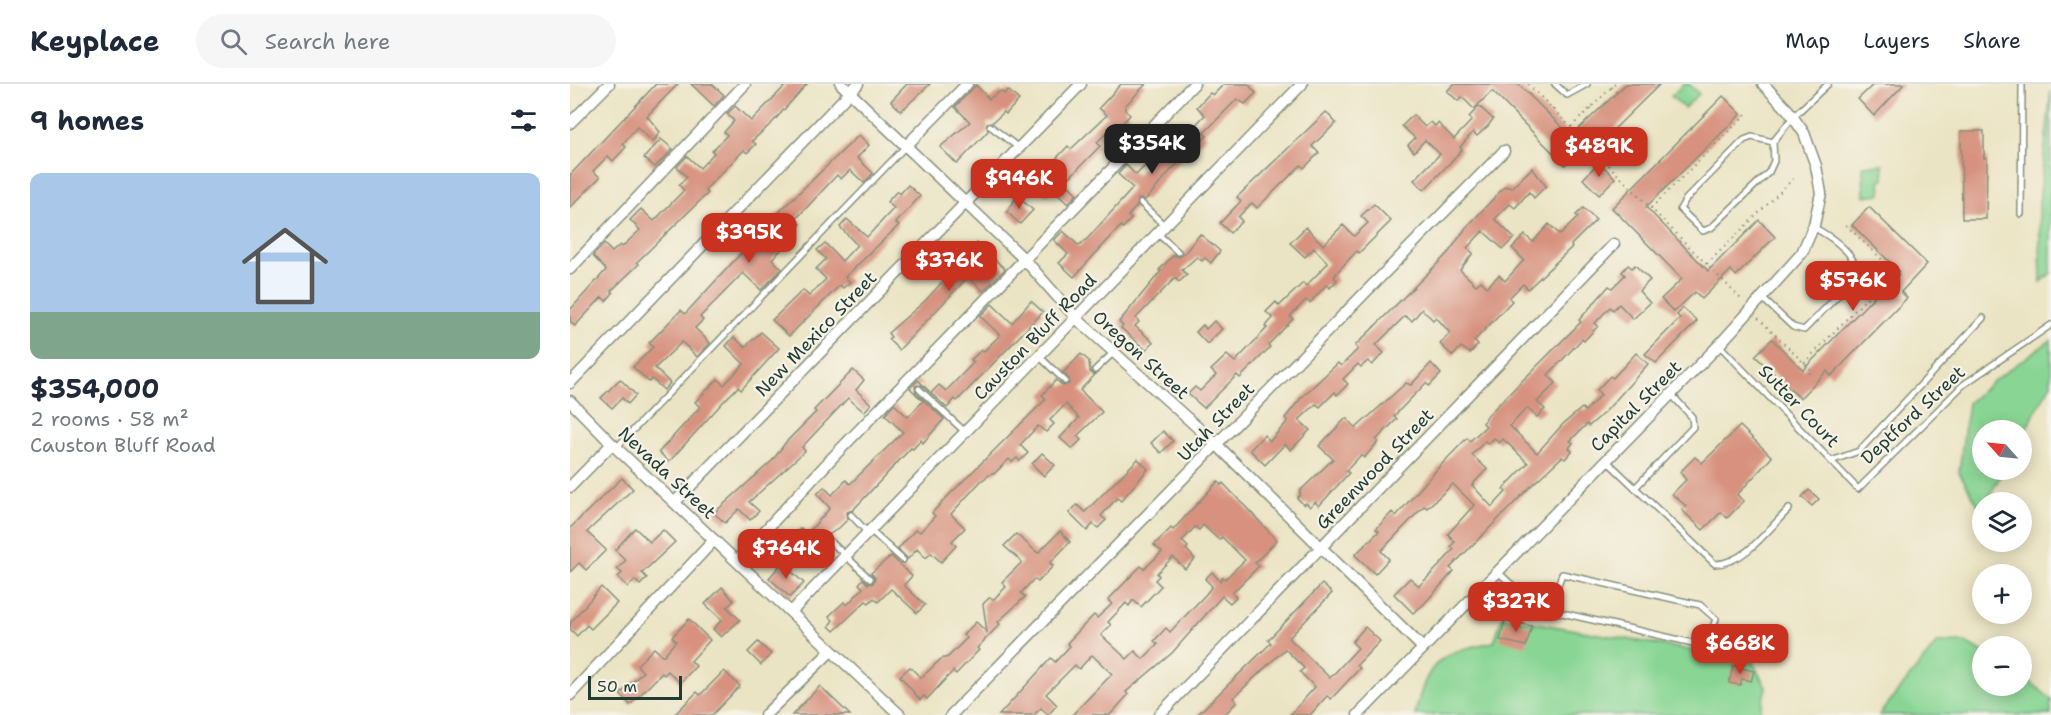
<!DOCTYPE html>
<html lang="en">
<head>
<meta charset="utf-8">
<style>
	body { margin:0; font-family:"Shantell Sans",sans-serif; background:#f6f6f7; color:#1f2937; height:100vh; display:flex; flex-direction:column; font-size:22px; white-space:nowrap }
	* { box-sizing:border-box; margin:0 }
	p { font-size:20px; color:#747a83 }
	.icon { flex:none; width:33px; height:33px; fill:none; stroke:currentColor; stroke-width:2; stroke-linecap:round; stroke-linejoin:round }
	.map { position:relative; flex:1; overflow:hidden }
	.sheet { display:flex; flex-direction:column; background:#fff; width:570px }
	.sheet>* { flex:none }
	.needle { width:39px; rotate:297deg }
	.fabs { position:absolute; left:1402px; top:336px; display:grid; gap:12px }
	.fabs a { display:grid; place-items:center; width:60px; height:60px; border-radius:50%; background:#fff; box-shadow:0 3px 15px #0003; font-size:30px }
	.scale { position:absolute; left:18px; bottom:15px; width:94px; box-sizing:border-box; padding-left:6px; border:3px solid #1f3d34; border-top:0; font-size:16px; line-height:21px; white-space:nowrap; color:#1f3d34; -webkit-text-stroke:4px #f7f3e8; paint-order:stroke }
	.price { position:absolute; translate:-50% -51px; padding:0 14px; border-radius:12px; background:#c8321e; color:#fff; font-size:20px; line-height:39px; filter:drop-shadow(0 2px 3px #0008) }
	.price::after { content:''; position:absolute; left:50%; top:36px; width:18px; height:14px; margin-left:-9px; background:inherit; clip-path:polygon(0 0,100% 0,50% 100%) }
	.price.active { background:#222; color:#fff }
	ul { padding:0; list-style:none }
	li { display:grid; align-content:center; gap:12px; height:318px; padding:0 30px }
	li+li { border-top:2px solid #e0e1e3 }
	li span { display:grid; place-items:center; height:186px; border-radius:12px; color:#555 }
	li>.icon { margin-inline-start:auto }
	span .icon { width:108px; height:108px; fill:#fffc; stroke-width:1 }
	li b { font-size:26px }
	h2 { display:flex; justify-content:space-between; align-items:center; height:72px; padding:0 30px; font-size:26px }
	header { display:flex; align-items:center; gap:36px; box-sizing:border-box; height:84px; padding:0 30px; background:#fff; border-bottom:2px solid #e0e1e3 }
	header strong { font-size:28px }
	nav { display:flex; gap:33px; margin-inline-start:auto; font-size:21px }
	.search { width:420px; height:54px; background:#f6f6f7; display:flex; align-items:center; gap:15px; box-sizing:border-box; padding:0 21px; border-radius:33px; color:#747a83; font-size:22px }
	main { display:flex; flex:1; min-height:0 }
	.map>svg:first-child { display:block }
</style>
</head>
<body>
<header>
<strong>Keyplace</strong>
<div class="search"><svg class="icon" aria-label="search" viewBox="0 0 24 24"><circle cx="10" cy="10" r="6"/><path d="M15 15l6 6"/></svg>Search here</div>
<nav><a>Map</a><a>Layers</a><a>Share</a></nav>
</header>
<main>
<section class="sheet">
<h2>9 homes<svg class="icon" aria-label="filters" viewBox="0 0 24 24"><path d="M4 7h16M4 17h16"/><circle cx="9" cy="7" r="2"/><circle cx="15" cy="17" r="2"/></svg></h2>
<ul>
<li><span style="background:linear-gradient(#a9c7e8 75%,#7fa58c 0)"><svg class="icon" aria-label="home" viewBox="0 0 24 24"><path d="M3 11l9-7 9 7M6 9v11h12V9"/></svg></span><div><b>$354,000</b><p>2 rooms · 58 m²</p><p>Causton Bluff Road</p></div></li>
</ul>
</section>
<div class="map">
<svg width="1481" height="631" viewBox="0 0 1481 631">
	<rect width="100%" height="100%" fill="#f7f3e8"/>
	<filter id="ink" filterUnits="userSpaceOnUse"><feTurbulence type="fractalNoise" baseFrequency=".0167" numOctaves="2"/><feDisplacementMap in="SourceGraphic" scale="12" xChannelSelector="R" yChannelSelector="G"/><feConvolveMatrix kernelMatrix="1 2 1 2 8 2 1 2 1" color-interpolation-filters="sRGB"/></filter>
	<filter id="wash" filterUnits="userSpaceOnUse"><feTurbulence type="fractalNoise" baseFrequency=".008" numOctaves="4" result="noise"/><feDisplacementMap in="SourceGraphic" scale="24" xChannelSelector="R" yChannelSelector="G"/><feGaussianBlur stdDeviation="1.35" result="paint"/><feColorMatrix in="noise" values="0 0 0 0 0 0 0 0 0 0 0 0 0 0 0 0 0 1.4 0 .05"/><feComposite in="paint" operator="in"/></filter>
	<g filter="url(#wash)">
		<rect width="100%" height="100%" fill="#ebe4c4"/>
		<g fill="#89d694" stroke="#548a64" stroke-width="1.5">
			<path d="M1114,0H1119L1129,10L1114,24L1101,12Z"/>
			<path d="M1481,7V189L1471,198L1469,119Z"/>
			<path d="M1313,80L1314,95L1310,96L1311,110L1294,112L1293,82Z"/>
			<path d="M1481,256V300L1452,352V346H1413V386H1434L1411,426L1389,388L1398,319L1423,297Z"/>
			<path d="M932,533L1182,577L1196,603L1189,631H845C857,576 870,568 924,558Z"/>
			<path d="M1394,558L1413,568V602H1452V591L1481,615V631H1309L1367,559Z"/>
		</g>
		<g id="blocks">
			<g fill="#d7917e" fill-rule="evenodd">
				<path d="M86,0H108L77,32L90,48L83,58L67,43L53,60L56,63L43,77L38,72L23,87L30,93L0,124V91Z"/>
				<path d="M121,0H142L154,11L144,22Z"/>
				<path d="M217,0H237L203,38L182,57L186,60L177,69L174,66L135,106L138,109L67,178L69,180L41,207L43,209L36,217L32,213L5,242L0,237V226L36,186L23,172L34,160L42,168L50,161L52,163L70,146L60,136L71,125L84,137L114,106L109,101L117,93L107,83L117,72L130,84L144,69L142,67L157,51L154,48L164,37L157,30L165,22L181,37Z"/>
				<path d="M337,0H360L331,27L321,17Z"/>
				<path d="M551,0H576L555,22V26L560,31L549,43L546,40L527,58L530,62L495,98L507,110L498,120L483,106L477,112L463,99L498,62L501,65L537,31L529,24Z"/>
				<path d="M654,0H678L686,9L675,20L667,15L634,49L637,52L602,85L580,111L575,116L568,115L567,122L558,132L561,135L553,144L551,142L504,193L489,179L498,170L484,156L493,147L509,162L518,154L563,104L548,90L556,81L566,91L581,76L575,69L585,59L581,55L590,46L602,58L614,46L618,49L635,31L627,23L640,9L643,11Z"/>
				<path d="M884,0H948L1001,52L1056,0H1090L1029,60L1023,54L995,81L922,7L904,25L892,13L888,17L877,7Z"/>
				<path d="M1304,0H1334L1304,32L1288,15Z"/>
				<path d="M406,1L419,15L431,7L434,10L438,6L449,16L436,30L434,28L423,38L417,39L418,47L387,80L370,63L400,38L385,23Z"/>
				<path d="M1153,12L1171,30L1076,123L1138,187L1189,136L1205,153L1166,192L1161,186L1132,215L1125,208L1104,228L1091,215L1112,195L1042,124Z"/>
				<path d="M909,22L923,35L918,42L907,52L903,48L890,63L892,66L854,106L844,96L870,70L855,56L844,68L838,61L845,54L832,42L843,31L855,43L861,38L865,42L868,39L884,55L902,36L899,33Z"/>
				<path d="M756,28L766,39L742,62L749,69L734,84L731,81L687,124L682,119L668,133L672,137L660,149L650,139L671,117L667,113Z"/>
				<path d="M1391,47H1414V74H1417L1416,135H1392Z"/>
				<path d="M289,51L299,61L287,74L303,89L294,99L280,86L271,95L267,91L226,135L231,140L220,152L223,154L202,175L212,185L191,206L173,189L130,233L133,236L125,244L140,259L127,273L112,258L85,284L100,299L94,306L82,295L79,298L63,283L83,263L79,259L111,226L115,230L212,125Z"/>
				<path d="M91,55L103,65L85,83L74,74Z"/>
				<path d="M1029,78L1045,94L1029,111L1013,95Z"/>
				<path d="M962,84L976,102L964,114L959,108L945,124L940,120L925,135L944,154L933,165L913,147L897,164L903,169L890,186L906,201L911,197L917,203L929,191L935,197L954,176L942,164L955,151L963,158L979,140L990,151L1008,133L1006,131L1013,124L1026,136L1001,161L1002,163L958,205L953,200L939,214L942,217L904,257L908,261L900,269L891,263L883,272L870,260L880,249L866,233L863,236L852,225L842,237L835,232L806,261L814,269L802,281L798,277L791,283L788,280L773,295L778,300L767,311L765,308L750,323L746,320L729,336L740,346L721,366L715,360L695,381L680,366L694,351L700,357L718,337L715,334L731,314L768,279L771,282L788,265L785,262L879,168L895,145L935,102L942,104Z"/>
				<path d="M338,101L350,112L326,139L329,141L275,193L280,198L273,204L270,201L219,252L202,236L233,206L239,212L256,195L246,185L256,175L247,166L255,159L272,177L287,161L270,143L277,135L297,153L324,124L317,118L327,107L330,110Z"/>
				<path d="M447,112L463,126L450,140L437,128Z"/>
				<path d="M804,120L821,137L789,169L787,167L768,187L764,193L767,196L760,204L757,200L740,219L736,216L720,232L723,235L698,261L700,263L670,294L667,291L634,324L618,310L625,303L630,307L646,291L641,286L657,271L665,278L697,244L695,243L703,234L696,228L706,218L709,222L733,199L736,202L758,179L744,164L735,173L720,159L736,143L753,161L773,141L784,152L798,139L791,132Z"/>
				<path d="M1299,123L1357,180L1331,208L1337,214L1261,292L1257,287L1230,314L1185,272L1202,255L1233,286L1329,187L1282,141Z"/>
				<path d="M630,150L650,167L641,179L635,174L632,177L627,173L612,186L617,191L609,198L605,194L566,234L569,238L565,242L583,258L576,266L551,244L553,242L549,238L591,187L589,186L604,171L609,173L614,170Z"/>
				<path d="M407,159L435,185L413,207L398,193L329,266L318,255L321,253L318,249L356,216Z"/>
				<path d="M1058,181L1062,184L1065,181L1080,196L1069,207L1080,219L1063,235L1049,220L1043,226L1040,223L1025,239L1028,242L1014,257L1012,255L978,291L986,299L967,318L975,325L967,333L957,324L940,342L967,369L993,340L1012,324L1015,327L1031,311L1027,306L1040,292L1043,294L1066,269L1078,280L1035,328L1019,342L1017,340L1000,357L1003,359L999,364L1002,367L995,375L992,373L962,401L880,484L884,487L853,521L843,529L824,510L840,494L849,502L870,481L884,465L881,462L885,458L878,450L904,421L883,400L857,424L854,422L811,467L819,475L805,490L785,471L809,447L806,445L822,428L826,432L869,383L897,354L900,357L916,342L913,339L917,332L1011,238L1009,236L1039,202L1042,204L1055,191L1052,188ZM924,354L929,359L933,355L958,379L933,405L936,408L922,423L902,401L917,385L902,371L915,357L918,360Z"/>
				<path d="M461,217L473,228L387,317L385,315L377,324L352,301L345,302L346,309L374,335L353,359L351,356L343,365L341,364L283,426L277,428L278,435L269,444L260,450L253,449L251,454L254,458L237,472L220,455L231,444L237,450L260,424L247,410L254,403L262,411L276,396L280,400L333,348L315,331L324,320L338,333L353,317L340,304L348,296L361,309L369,301L376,307L404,278L401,276L411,266L413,268L430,251L410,232L422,220L442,239Z"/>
				<path d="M1113,224L1127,237L1086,279L1075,270L1110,234L1107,231Z"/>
				<path d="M644,237L652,245L637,260L626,248L633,241L636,245Z"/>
				<path d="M191,248L209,264L171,306L168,303L153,318L99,378L89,368L130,323L125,318L148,295L154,301L174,280L156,262L164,253L175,263Z"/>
				<path d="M511,270L519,277L520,288L525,291L510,306L532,328L507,352L511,356L502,365L490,354L509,334L496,320L480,336L484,340L476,348L468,342L450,361L458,369L450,377L447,374L442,378L439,375L424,390L422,389L411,397L381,430L395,444L382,457L386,462L371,478L361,469L356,474L347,465L338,475L328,465L346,445L350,448L365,432L362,429L377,413L476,315L472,311L486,296L493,302L499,300V295L493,289Z"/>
				<path d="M861,279L871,290L859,302L856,299L824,332L827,335L806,356L808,358L794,374L791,371L776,387L779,389L749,422L745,418L740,423L736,419L734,421L727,414L731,410L729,408L763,375L749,362L776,334L786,344L836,299L841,301Z"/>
				<path d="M283,286L294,296L286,306L301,320L294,328L278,314L232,363L235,367L179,418L189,427L180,436L169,425L155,439L144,429L203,376L216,358L246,328L244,326Z"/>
				<path d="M50,295L66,311L58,320L52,314L42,324L31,314Z"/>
				<path d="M1170,342L1202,373L1167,411L1174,417L1157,434L1151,428L1133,446L1112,426L1116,422L1102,410L1116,396L1110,388L1125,373L1132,379Z"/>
				<path d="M593,347L603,357L591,369L581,359Z"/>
				<path d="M472,369L485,381L474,392L462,380Z"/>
				<path d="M568,375L578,385L551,417L547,414L531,432L536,436L528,444L523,440L517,447L499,429L507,421L515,428Z"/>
				<path d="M52,394L63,405L17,448L36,466L16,486L9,479L0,488V444Z"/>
				<path d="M648,397L651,401L653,399L707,456L685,479L689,482L662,509L666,513L660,519L652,512L602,569L556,608L558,611L540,631H502L542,590L522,571L509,585L505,581L476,610L487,621L478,631L471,624L464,631H429L481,574L485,578L500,562L497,559L519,536L524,531L527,534L542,520L538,516L565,488L571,482L574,485L592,468L584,461L601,444L603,446ZM633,441L649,456L652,453L675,476L655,495L653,493L650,497L642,488L635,495L642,502L636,510L600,548L596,544L584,557L588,560L573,575L565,567L557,575L531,551L541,541L538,538L556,519L559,522L563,516L571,523L591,502L585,496L589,492L587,489L603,473L615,485L625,475L616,465L618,463L612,457L625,443L629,446Z"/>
				<path d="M1239,406L1249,415L1242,422L1232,413Z"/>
				<path d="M65,444L80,458L93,446L105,458L72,489L77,494L70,501L65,496L58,503L48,493L52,489L47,485L56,476L45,466Z"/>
				<path d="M490,447L500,458L480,479L483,482L468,498L464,495L451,509L455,513L428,538L430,540L407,564L409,566L386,590L383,587L357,615L354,612L350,616L330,592L340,583L351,594L371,575L378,573L397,554L393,551L406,538L417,548L413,520L419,514L424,515L436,503L432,498L452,478L434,462L446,450L468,469Z"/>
				<path d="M321,472L342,492L334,501L355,521L347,529L321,505L308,518L304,514L299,519L296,517L264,547L259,542L263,536L259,532L274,518L277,521L293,504L289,500L293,495L298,500L303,499L305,494L301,489Z"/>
				<path d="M212,479L234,499L220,513L199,494Z"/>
				<path d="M752,500L762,509L719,554L760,594L788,564L782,558L795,543L810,557L787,581L790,584L776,599L761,615L757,612L740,631H720L745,603L730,588L734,584L715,565L663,614L667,618L654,631H627L701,559L698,556Z"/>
				<path d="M31,503L47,519L21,545L17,541L7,552L0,545V539Z"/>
				<path d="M152,503L164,517L157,523L170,536L151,553L143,545L152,536L135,520Z"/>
				<path d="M119,535L140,556L121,577L126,582L110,599L98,587L94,591L92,589L60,621L50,610L73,588L67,581L84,564L93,572L106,557L102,553Z"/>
				<path d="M935,536L962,542L956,562L930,556Z"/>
				<path d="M188,558L201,570L191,581L178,568Z"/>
				<path d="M1163,582L1184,587L1181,597L1172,595L1170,601L1159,599Z"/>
				<path d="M154,587L170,602L142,631H104L127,608L130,611Z"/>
				<path d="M250,602L280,631H222Z"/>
			</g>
		</g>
	</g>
	<g filter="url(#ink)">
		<use href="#blocks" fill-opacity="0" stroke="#85907c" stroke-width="1.5"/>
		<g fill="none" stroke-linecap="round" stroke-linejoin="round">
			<g stroke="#85907c" stroke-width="8">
				<g id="service">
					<path d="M985,0L997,11L1017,0"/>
					<path d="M420,42L449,64"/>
					<path d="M1203,58L1204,77L1199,88L1141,144L1133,147L1110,125L1116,115L1174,56L1182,53L1203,58L1223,33L1258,0"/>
					<path d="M571,119L595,142"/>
					<path d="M1451,130L1452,0"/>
					<path d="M588,150L608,168"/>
					<path d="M1192,214L1223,243L1234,246L1283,196C1296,175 1260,152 1243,143"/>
					<path d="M1149,261L1288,405L1393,301L1481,241"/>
					<path d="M469,272L495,297"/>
					<path d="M525,286L543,269"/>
					<path d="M349,305L395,348"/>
					<path d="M46,364L336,62"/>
					<path d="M1037,377L1145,480C1176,479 1198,445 1219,425"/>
					<path d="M1261,377L1289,367L1413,234"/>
					<path d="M1065,404L1123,343L1122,333L1101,310"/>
					<path d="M281,431L298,449"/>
					<path d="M300,446L333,476"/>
					<path d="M256,453L300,495"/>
					<path d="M928,488L966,523L979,526L1136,562L1146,535L1130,521L992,490L979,526"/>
				</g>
			</g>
			<g stroke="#85907c" stroke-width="13">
				<g id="minor">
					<path d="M271,0L455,176L507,235L647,361L852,563"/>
					<path d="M0,39L39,0"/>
					<path d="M336,62L397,0"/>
					<path d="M0,185L175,0"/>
					<path d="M0,299L288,0"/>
					<path d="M0,317L42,360L330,631"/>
					<path d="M0,403L42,360"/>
					<path d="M105,418L511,0"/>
					<path d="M167,477L263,373L624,0"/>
					<path d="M221,528L732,0"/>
					<path d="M0,611L144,456"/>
					<path d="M195,631L260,568"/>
					<path d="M381,631L934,67"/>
					<path d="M589,631L1044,160"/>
					<path d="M788,631L1149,261L1232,169L1244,141L1251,109L1246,82L1234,49L1218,26L1193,0"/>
				</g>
			</g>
			<g stroke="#85907c" stroke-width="2" stroke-dasharray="1.5 4.5" stroke-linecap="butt">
				<path d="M958,0L1173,217"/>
				<path d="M1041,3L1047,9"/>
				<path d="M959,11L964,7"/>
				<path d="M1020,25L1025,29"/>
				<path d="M978,30L983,25"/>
				<path d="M1001,43L1045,0"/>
				<path d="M1081,124L1176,30"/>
				<path d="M1276,141L1328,191L1330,188"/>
				<path d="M1137,180L1224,94"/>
				<path d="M1188,234L1242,287L1238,291"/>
				<path d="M1234,279L1323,187"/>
				<path d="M249,463L260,474"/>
			</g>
			<use href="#service" stroke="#fff" stroke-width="5"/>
			<use href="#minor" stroke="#fff" stroke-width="10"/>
		</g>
	</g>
	<g text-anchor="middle" stroke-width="4.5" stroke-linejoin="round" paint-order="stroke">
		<g font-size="18" fill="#1f3d34" stroke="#f7f3e8">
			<text transform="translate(246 250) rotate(-46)" y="6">New Mexico Street</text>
			<text transform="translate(465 253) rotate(-46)" y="6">Causton Bluff Road</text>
			<text transform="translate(571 271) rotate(42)" y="6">Oregon Street</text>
			<text transform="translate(1066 322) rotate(-45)" y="6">Capital Street</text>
			<text transform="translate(1229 322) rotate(46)" y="6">Sutter Court</text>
			<text transform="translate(1343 331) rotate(-43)" y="6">Deptford Street</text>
			<text transform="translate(646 338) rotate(-46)" y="6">Utah Street</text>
			<text transform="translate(805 385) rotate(-46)" y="6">Greenwood Street</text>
			<text transform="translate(97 389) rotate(43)" y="6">Nevada Street</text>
		</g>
	</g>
</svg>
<div class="fabs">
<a><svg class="needle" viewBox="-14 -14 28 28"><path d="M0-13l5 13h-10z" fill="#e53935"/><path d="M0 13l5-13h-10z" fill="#747a83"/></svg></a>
<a><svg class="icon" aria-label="layers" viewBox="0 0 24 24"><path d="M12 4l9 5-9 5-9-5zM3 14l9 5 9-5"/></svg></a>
<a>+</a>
<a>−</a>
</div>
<div class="scale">50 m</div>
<b class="price active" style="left:582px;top:91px">$354K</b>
<b class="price" style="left:1029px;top:94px">$489K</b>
<b class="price" style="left:449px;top:126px">$946K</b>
<b class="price" style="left:179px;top:180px">$395K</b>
<b class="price" style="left:379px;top:208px">$376K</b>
<b class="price" style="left:1283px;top:228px">$576K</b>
<b class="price" style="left:216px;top:496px">$764K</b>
<b class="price" style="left:946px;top:549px">$327K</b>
<b class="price" style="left:1170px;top:591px">$668K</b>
</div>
</main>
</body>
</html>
